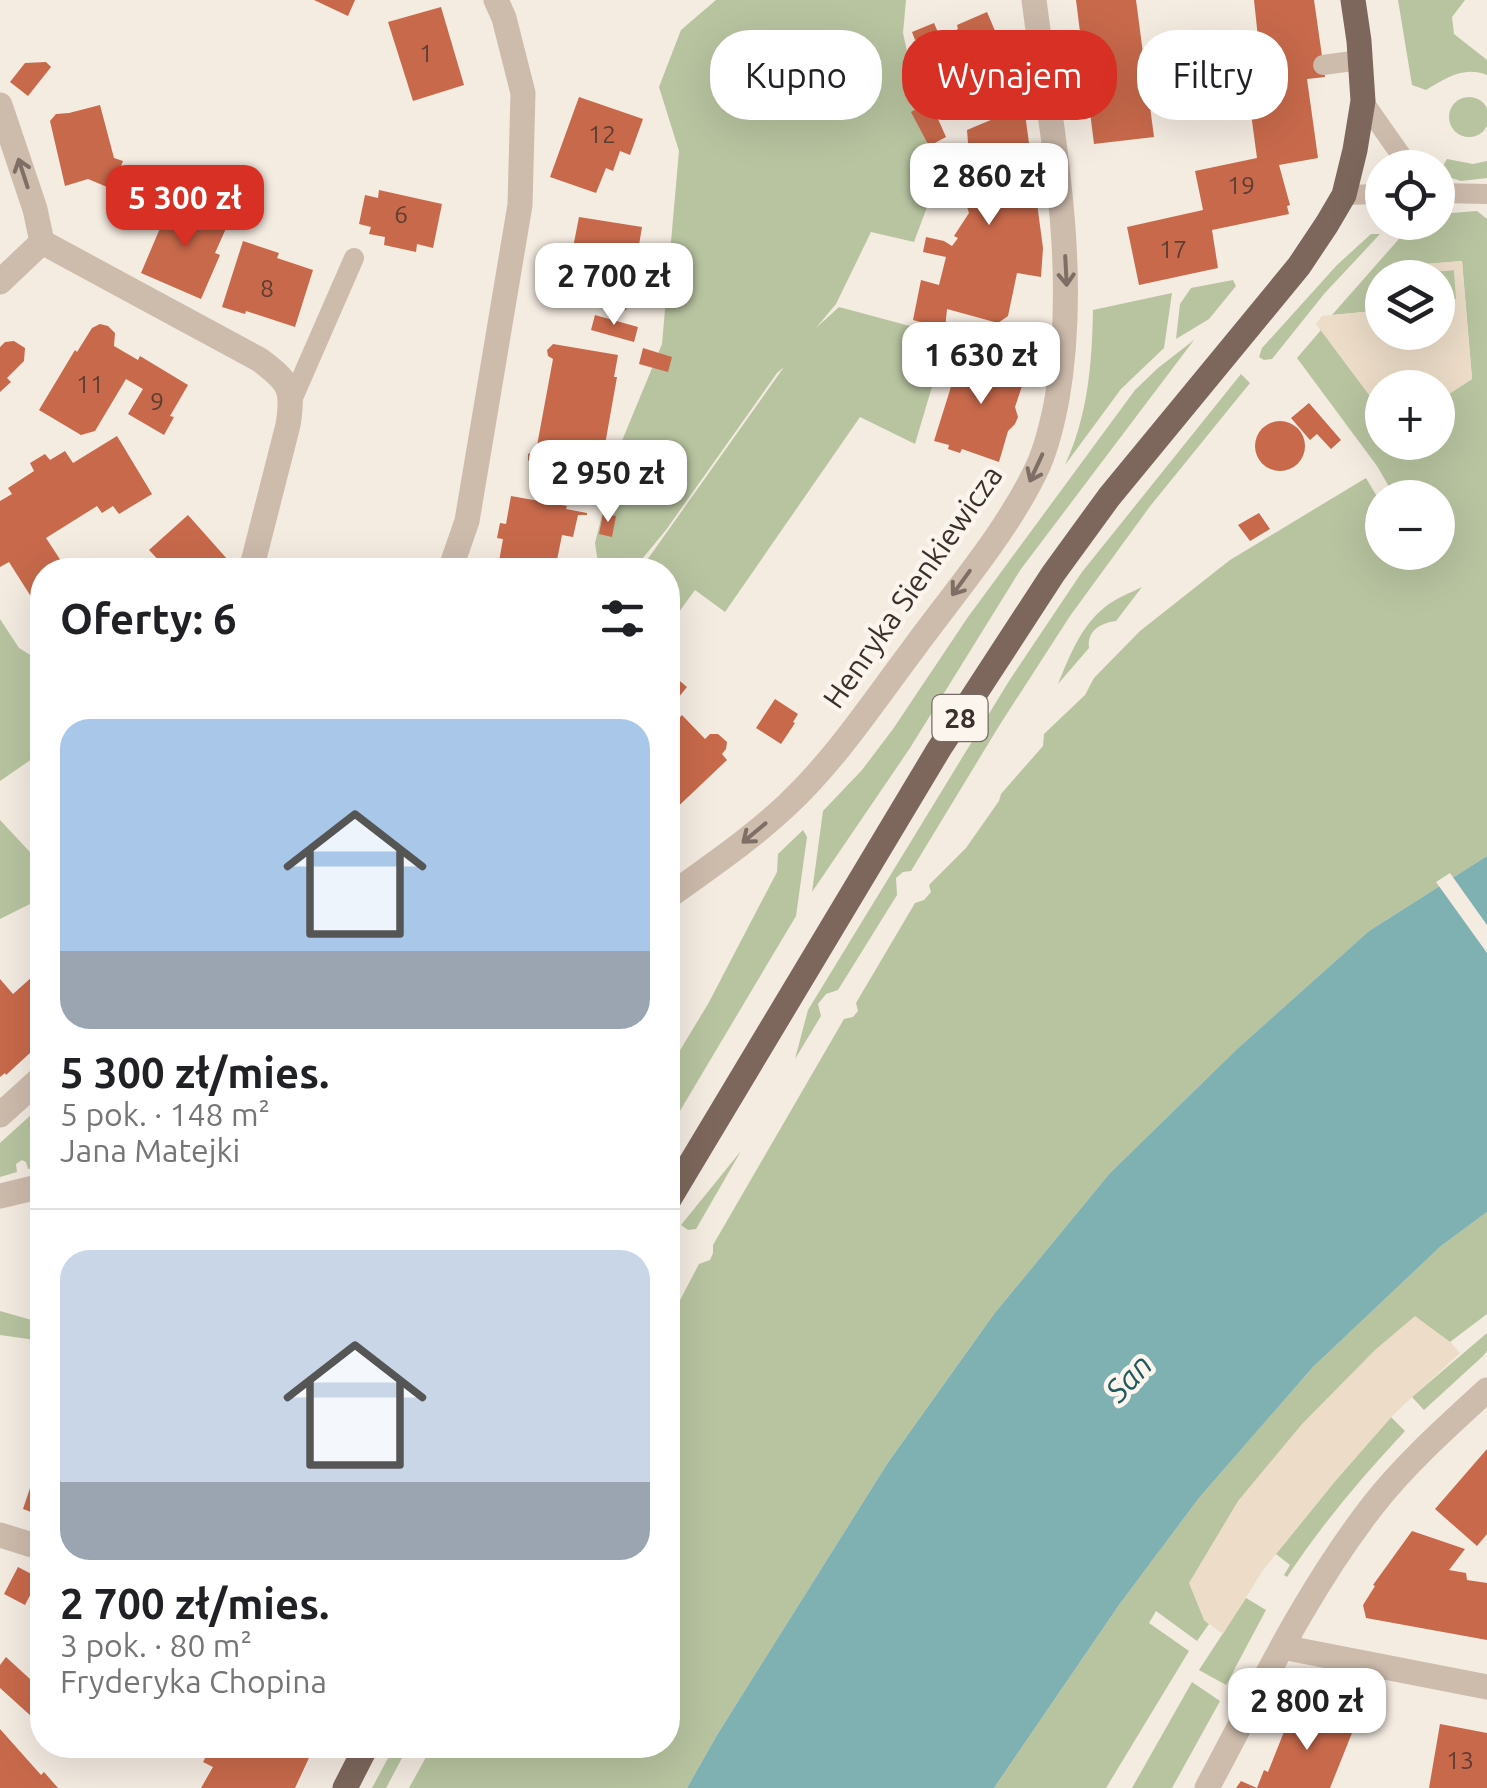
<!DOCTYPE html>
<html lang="pl">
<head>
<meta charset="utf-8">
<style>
	body { margin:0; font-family:Ubuntu,sans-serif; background:#f6f6f6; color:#202124; height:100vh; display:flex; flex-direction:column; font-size:38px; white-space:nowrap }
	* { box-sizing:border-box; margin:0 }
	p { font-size:32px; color:#757577 }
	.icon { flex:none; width:55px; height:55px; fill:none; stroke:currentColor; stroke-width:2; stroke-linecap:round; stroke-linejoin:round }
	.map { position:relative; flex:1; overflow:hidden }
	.panel { position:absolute; left:30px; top:558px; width:650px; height:1200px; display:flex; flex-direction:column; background:#fff; border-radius:40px; box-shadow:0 10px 40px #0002 }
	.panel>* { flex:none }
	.hud { position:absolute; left:710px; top:30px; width:625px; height:90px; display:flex; gap:20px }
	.fabs { position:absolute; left:1365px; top:150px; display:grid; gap:20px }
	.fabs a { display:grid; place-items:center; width:90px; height:90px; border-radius:50%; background:#fff; box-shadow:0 10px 40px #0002; font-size:50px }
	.price { position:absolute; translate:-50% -85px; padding:0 22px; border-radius:20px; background:#fff; color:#222; font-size:32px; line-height:65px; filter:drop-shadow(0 2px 5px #0008) }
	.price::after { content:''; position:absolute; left:50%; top:60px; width:30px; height:22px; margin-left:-15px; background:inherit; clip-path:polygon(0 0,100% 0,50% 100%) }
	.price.active { background:#d93025; color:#fff }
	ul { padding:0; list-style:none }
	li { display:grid; align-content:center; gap:20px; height:530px; padding:0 30px }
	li+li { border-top:2px solid #e0e0e0 }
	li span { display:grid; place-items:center; height:310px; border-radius:30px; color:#555 }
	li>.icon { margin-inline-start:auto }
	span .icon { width:180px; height:180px; fill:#fffc; stroke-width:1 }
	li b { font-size:42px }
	h2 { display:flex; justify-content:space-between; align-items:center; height:120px; padding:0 30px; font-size:42px }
	.tag { padding:0 35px; border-radius:40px; background:#fff; box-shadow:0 10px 40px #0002; font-size:35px; line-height:90px }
	.tag.active { background:#d93025; color:#fff }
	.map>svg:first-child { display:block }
</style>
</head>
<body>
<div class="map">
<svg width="1487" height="1788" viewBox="0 0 1487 1788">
	<rect width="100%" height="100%" fill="#f4ebe1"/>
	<g fill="#b8c4a0">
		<path d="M716,0H906L903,33L936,183L914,242L871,232L836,304L816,328L839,307L947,336L915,444L860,417L725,612L695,590L668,627V570H640L784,367L777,373L666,530L633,570H599L595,543L619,448L662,344L679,151L659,87L681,30Z"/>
		<path d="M1398,0H1465L1452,17L1454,34L1487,60V75C1464,66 1446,78 1426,90L1412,85Z"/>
		<circle cx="1469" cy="117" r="20"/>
		<path d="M1447,159L1473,164L1487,161V178L1461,181L1438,174Z"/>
		<path d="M1477,211L1487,219V856L1369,931L1236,1050L1110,1173L994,1314L887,1464L717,1735L687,1788H409L430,1750L440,1745H668V1323L699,1264L710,1260L713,1253V1245L844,1019L853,1017L858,1011L856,1003L915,903L924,900L931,892L929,885L966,848L999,801L1001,794L1043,746L1044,734L1085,695L1094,678L1140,631L1230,560L1366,478L1382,505V552L1411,553L1413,556L1415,553L1438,552V498L1395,497L1377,466L1297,358L1321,330L1382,412V442H1438V401L1472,379L1462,261L1413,265L1402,277L1382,278V301L1374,311L1332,315L1413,223L1438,222V214Z"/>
		<path d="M1371,234H1380L1324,294L1272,359L1264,360L1259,357L1262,348L1337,265Z"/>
		<path d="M1454,270L1457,300L1438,302V278H1425L1430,272Z"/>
		<path d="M1233,280L1236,286L1209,319L1176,339L1180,304L1191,288Z"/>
		<path d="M1172,293L1164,348L1121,389L1065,465C1088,415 1092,364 1093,310Z"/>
		<path d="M1194,340L1021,569L910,748L812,892L823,811L862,770L893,729L968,617L1135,390L1158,368Z"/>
		<path d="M1241,374L1250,383L1151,505L1070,616L999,726L911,871L903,872L896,878L897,895L838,990L826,994L818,1004L821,1016L795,1059L808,1010L1009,681L1082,572Z"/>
		<path d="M1142,587L1116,621C1100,623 1087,631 1089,648L1058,684C1070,655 1081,626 1105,607C1116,598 1130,593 1142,587Z"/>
		<path d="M0,619L19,648L42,662V752L0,781Z"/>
		<path d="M0,820L42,865V898L0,919Z"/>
		<path d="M803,830L807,837L796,916L668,1131V1070L708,1004L777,872L778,854Z"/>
		<path d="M32,1114L41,1117L42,1119V1166L28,1169L26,1162L22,1160L16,1164L17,1172L0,1177V1143Z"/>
		<path d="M741,1151L696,1229L688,1230L681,1225Z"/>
		<path d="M1487,1212V1314L1450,1342L1415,1317L1204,1620L1209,1624L1197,1641L1156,1611L1149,1623L1189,1651L1106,1788H994L1119,1605L1199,1498L1313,1367L1441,1246Z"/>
		<path d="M0,1311L42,1323V1341L0,1335Z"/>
		<path d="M1487,1333V1351L1483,1356L1424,1410L1412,1397Z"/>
		<path d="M1391,1417L1405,1431C1362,1477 1322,1524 1287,1577L1284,1575L1290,1565L1276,1554L1336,1480Z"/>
		<path d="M1246,1598L1266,1610L1226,1685L1199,1670Z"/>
		<path d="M1192,1682L1220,1701L1172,1788H1132Z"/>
		<path d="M395,1745H409L386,1788H372Z"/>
	</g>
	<g fill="#ecdcc8">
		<path d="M1462,261L1472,379L1438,401V388H1382V412L1316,324L1322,316L1374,311L1382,301V332H1438V302L1456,299L1454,270L1430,272L1425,277H1402L1413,265Z"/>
		<path d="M1415,1316L1450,1342L1460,1353L1395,1413L1336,1480L1263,1570L1223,1634L1204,1620L1189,1583L1238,1501L1302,1424L1375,1350Z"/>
	</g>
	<path fill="#7fb0b2" d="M1487,856V1212L1441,1246L1313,1367L1199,1498L1119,1605L994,1788H687L717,1735L887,1464L994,1314L1110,1173L1236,1050L1369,931Z"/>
	<path fill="#f4ebe1" d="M1450,873L1487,925V953L1436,882Z"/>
	<g fill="#c8694b">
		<path d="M314,0H355L348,16Z"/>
		<path d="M1076,0H1136L1154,137L1094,144Z"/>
		<path d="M1254,0H1314L1325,77L1307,79L1318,158L1279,165L1290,205L1287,206L1289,214L1212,230L1218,268L1139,285L1127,227L1203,210L1195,171L1257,158L1247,84L1261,66Z"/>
		<path d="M441,7L464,85L413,101L388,22Z"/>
		<path d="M987,12L1007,59L1000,62L1011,89L951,115L919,39L915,40L912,32L934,23L940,37L958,29L957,25Z"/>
		<path d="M46,62L51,67L28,96L10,82L25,63Z"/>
		<path d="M579,97L643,119L630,155L620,151L613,171L606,168L596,193L550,177Z"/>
		<path d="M930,101L946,137L929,146L911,112Z"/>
		<path d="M100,105L114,158L123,161L112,189L88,179L65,186L50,121L56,114L69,113Z"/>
		<path d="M1024,106L1043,248L1041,277L1017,273L1008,316L998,323L947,309L945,329L913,320L921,280L939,285L946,257L923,252L926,237L944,241L952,246L958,238L954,236L969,213L965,201L972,200V189L946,192L945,181L959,186L958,168H970L967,130Z"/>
		<path d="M379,190L442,204L433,248L417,244L416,252L384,245L385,237L369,234L371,227L359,224L365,195L378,198Z"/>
		<path d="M172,200L228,224L215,253L220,255L201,299L141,273Z"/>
		<path d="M579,217L642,227L637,257L629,256L625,279L633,280L626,310L563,299Z"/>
		<path d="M243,241L279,253L277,258L313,270L295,327L246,311L245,314L222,307Z"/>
		<path d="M595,315L638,327L634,342L591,330Z"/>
		<path d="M100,324L108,326L115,333L114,346L138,360L140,356L188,385L170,416L174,417L164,435L128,414L143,389L126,379L95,431L81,435L39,410L75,350L77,352L92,328Z"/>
		<path d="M14,341L25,348L24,361L7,378L11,382L0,392V347L5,342Z"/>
		<path d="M553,344L618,355L614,377H617L603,456H599L595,477L533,465L528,460V454L536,451L553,359L548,356L547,350Z"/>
		<path d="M643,348L672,357L668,372L639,364Z"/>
		<path d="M989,351L1007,357L1004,367L1016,370L1015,373L1025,377L1015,407L1018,417L1015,424L1008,431L999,462L962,449L960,453L948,449L949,445L934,441L955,374L959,375L964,357L973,360L975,357L987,360Z"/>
		<path d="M1309,403L1341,440L1331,449L1317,434L1310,440L1291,418Z"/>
		<circle cx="1280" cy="446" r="25"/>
		<path d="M117,436L152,494L119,514L113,506L102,513L97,506L46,538L67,570H42V614L9,562L0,567V501L12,494L8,488L34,471L30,463L45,454L50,460L65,451L73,463Z"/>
		<path d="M511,496L567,506L566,509L587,513V515H578L573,537L562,535L555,570H516L498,567L503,539L497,538L500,523L506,524Z"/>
		<path d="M1259,513L1270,529L1250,541L1238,525Z"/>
		<path d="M603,514L616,516L612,537L599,534Z"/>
		<path d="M188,515L228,560L217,570H168L149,550Z"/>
		<path d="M668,671L687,687L674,703L668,697Z"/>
		<path d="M775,699L798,714L793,722L795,723L781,744L756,728Z"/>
		<path d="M682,715L705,739L710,734H718L727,742L726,749L722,754L727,760L668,816V730Z"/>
		<path d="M42,968V1042L6,1075L5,1073L0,1077V979L13,994Z"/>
		<path d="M1487,1449V1534L1477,1546L1435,1509Z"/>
		<path d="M42,1452V1516L23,1509Z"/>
		<path d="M1412,1531L1465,1549L1449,1570L1466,1573L1467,1580L1487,1583V1640L1366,1618L1363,1605L1375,1586L1373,1585Z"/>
		<path d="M18,1567L39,1578L25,1605L4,1594Z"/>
		<path d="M6,1657L42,1690V1726L0,1688V1665Z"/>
		<path d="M1295,1704L1354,1728L1330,1788H1236L1241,1781L1257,1788L1264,1770L1268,1772Z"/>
		<path d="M1440,1724L1487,1733V1788H1429Z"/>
		<path d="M0,1729L41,1775L44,1772L58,1788H0Z"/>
		<path d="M212,1745H315L295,1788H201L213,1767L203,1762Z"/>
	</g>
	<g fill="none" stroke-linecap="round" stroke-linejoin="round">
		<g stroke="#cdbbac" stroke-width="20">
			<path d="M1323,65L1360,60"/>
			<path d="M1235,80L1264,74"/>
			<path d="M1363,101L1410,168"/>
			<path d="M1438,193L1487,194"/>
			<path d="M1344,195L1382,194"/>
			<path d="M292,400L354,258"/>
		</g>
		<g stroke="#cdbbac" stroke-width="25">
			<path d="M0,105L35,209L42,242"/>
			<path d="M42,242L260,360C289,382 294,388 288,425L251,570"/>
			<path d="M0,282L42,242"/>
			<path d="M450,570L467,521L520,205L523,93L504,18L496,0"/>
			<path d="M668,897C708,868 751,839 787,805C835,760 872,704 911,652C953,594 1009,530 1039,464C1047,445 1053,420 1057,399C1080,266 1051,132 1034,0"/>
			<path d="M0,1115L42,1077"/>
			<path d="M0,1196L42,1186"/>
			<path d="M0,1535L42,1548"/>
			<path d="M1282,1647L1487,1687"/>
			<path d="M1207,1788C1259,1691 1306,1591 1374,1504C1407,1462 1448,1426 1487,1390"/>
		</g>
		<g stroke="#7d675c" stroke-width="25">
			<path d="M668,1201L939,749L1053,574L1109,497L1299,266L1327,224L1344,195L1355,150L1363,101L1359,41L1353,0"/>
			<path d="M345,1788L367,1745"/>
		</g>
	</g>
	<defs><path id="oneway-shaft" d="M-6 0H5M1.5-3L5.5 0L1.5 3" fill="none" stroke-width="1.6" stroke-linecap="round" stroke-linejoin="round" transform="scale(2.5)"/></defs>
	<g stroke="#7d6f65">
		<use href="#oneway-shaft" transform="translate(23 173) rotate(-108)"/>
		<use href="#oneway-shaft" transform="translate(1066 271) rotate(87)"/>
		<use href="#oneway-shaft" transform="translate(1036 468) rotate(115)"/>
		<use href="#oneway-shaft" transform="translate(961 583) rotate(126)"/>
		<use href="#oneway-shaft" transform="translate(754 833) rotate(140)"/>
	</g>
	<g text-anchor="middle" stroke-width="9" stroke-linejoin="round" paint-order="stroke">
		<g font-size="25" fill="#5e3e33">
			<text x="426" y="62">1</text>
			<text x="602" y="143">12</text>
			<text x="1241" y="194">19</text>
			<text x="401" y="223">6</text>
			<text x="1173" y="258">17</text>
			<text x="267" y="297">8</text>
			<text x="90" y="393">11</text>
			<text x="157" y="410">9</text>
			<text x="1460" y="1769">13</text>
		</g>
		<rect fill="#fbf5ee" stroke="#756b66" stroke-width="2.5" x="932.5" y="695" width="55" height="46" rx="8"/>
		<g font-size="28" font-weight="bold" fill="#3b302b">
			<text x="960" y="728">28</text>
		</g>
		<g font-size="30" fill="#3b302b" stroke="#fbf5ee">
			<text transform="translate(913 587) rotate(-55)" y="10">Henryka Sienkiewicza</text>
		</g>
		<g font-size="32" font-style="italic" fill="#1f5a5e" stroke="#fbf5ee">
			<text transform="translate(1129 1378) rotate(-47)" y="11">San</text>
		</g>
	</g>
</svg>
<div class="fabs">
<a><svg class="icon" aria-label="locate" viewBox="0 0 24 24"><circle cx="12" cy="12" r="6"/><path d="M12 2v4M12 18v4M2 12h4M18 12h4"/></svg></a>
<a><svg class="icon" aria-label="layers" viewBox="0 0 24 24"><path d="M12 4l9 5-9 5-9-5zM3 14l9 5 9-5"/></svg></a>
<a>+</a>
<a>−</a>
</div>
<b class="price" style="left:989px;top:228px">2 860 zł</b>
<b class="price active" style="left:185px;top:250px">5 300 zł</b>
<b class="price" style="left:614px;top:328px">2 700 zł</b>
<b class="price" style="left:981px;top:407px">1 630 zł</b>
<b class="price" style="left:608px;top:525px">2 950 zł</b>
<b class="price" style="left:1307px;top:1753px">2 800 zł</b>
<div class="hud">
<a class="tag">Kupno</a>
<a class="tag active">Wynajem</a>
<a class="tag">Filtry</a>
</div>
<section class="panel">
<h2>Oferty: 6<svg class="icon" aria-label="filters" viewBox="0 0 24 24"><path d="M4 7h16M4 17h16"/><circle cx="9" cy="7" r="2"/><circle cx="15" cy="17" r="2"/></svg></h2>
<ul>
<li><span style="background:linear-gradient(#a9c7e8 75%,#9aa5b1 0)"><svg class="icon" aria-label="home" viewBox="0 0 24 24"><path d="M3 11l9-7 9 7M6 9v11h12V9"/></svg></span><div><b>5 300 zł/mies.</b><p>5 pok. · 148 m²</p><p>Jana Matejki</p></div></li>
<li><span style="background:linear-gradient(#c9d6e8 75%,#9aa5b1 0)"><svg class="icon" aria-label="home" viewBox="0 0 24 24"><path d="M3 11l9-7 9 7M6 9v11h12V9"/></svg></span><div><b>2 700 zł/mies.</b><p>3 pok. · 80 m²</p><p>Fryderyka Chopina</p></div></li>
</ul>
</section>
</div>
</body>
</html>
